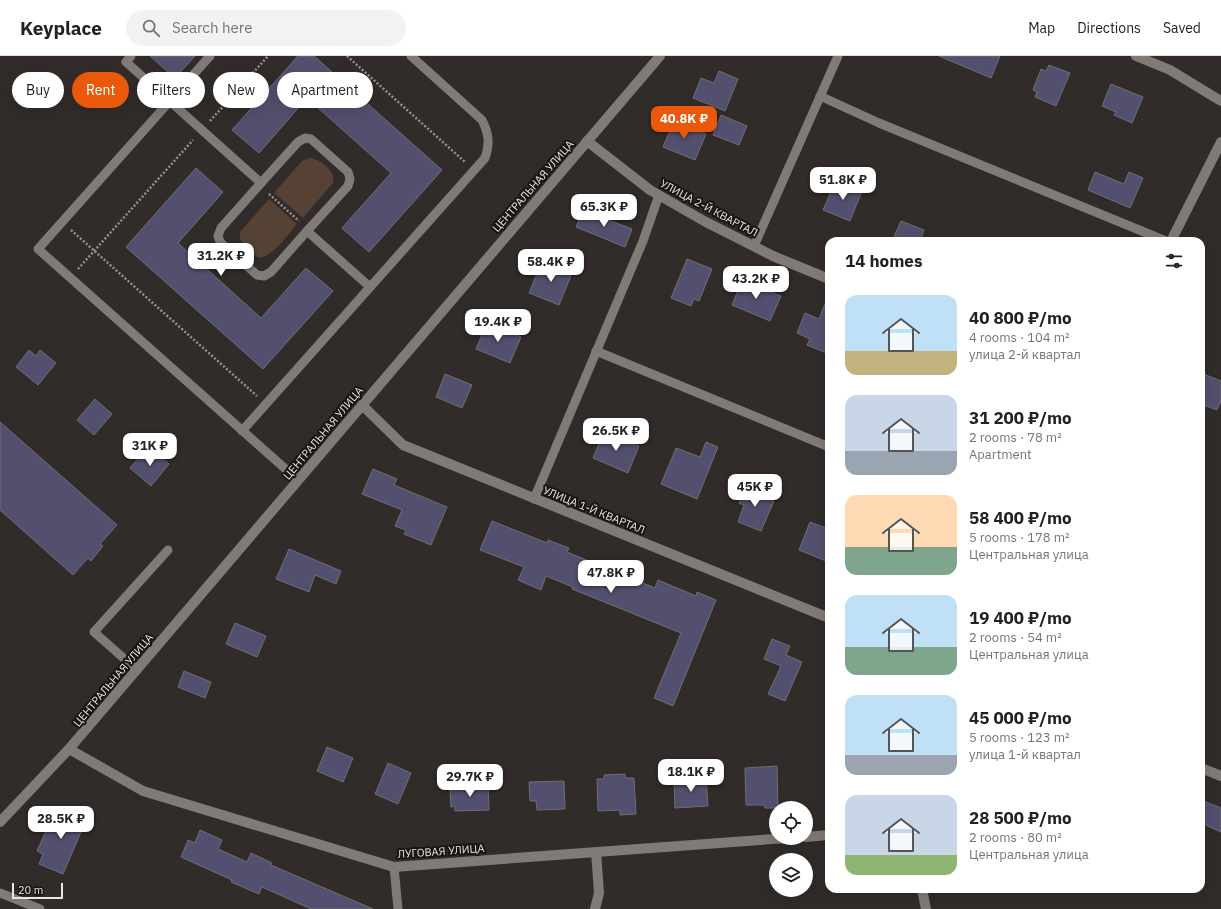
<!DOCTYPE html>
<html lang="en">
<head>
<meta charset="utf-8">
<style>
	body { margin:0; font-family:"IBM Plex Sans",sans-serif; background:#f2f2f2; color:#202124; height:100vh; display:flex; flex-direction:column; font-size:15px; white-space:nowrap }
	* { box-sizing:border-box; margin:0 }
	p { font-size:13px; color:#757577 }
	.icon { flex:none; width:22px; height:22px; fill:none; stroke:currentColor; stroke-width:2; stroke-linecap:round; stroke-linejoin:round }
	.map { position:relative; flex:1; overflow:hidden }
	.panel { position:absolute; left:825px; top:181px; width:380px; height:656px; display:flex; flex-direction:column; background:#fff; border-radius:12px; box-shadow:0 4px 16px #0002 }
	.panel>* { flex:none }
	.top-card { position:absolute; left:12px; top:16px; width:380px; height:36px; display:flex; gap:8px }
	.controls { position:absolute; left:769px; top:745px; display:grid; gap:8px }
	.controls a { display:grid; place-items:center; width:44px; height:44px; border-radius:50%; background:#fff; box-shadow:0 4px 16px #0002; font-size:20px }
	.scale { position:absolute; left:12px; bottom:10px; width:51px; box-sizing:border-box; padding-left:4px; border:2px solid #e9e6e4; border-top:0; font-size:11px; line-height:14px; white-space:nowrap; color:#e9e6e4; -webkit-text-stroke:3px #171513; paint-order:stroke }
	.price { position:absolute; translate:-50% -34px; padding:0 9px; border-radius:8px; background:#fff; color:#222; font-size:13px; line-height:26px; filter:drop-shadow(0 1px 2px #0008) }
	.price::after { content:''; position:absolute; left:50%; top:24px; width:12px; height:9px; margin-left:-6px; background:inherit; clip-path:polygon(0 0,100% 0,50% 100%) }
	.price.active { background:#ea580c; color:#fff }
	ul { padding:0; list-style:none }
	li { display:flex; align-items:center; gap:12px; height:100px; padding:0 20px }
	li span { display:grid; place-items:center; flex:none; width:112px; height:80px; border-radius:12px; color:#555 }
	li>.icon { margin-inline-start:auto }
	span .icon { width:48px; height:48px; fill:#fffc; stroke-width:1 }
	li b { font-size:17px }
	h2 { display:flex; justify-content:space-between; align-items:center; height:48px; padding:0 20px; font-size:17px }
	.chip { padding:0 14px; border-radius:18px; background:#fff; box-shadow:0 4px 16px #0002; font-size:14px; line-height:36px }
	.chip.active { background:#ea580c; color:#fff }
	header { display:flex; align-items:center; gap:24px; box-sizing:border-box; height:56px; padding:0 20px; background:#fff; border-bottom:1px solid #e0e0e0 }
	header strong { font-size:19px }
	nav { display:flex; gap:22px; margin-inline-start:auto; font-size:14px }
	.search { width:280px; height:36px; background:#f2f2f2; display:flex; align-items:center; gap:10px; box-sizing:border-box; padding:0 14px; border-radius:22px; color:#757577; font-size:15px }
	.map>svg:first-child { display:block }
</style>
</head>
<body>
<header>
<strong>Keyplace</strong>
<div class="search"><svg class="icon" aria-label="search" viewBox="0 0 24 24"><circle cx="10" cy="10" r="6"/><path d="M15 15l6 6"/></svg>Search here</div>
<nav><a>Map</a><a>Directions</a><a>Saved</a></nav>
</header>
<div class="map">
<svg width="1221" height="853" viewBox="0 0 1221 853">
	<rect width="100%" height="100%" fill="#312c29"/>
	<g fill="#554234">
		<path d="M310,102C320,103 337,116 333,127L303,162L274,137L302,105Z"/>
		<path d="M269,143L297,168C290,176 269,206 257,201C253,199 250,195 247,193C242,187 239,184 240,176Z"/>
	</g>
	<g fill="#52506e" stroke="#6e6e74">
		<path d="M150,0H195L175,22Z"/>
		<path d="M298,0H314L442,114L369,196L342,172L391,117L307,42L259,97L232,74Z"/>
		<path d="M939,0H1000L991,22Z"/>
		<path d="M1049,9L1070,17L1056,50L1035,41L1037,36L1033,34L1041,13L1046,15Z"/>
		<path d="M719,15L738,23L725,55L693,42L701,22L714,27Z"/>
		<path d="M1111,28L1143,41L1132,67L1114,59L1116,56L1102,50Z"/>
		<path d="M721,59L747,70L739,89L713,79Z"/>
		<path d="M674,65L706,78L695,104L663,91Z"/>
		<path d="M196,112L223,136L178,187L261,262L306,212L333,235L263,313L126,191Z"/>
		<path d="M1095,116L1124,128L1129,116L1143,122L1130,152L1088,134Z"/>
		<path d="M836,124L862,135L850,165L823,154Z"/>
		<path d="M583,154L632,173L625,191L576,171Z"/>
		<path d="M901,165L924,174L920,185H892Z"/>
		<path d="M687,203L712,213L699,245L694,243L691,250L671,242Z"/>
		<path d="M554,205L568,210L565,217L571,220L559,249L529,237L541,208L551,212Z"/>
		<path d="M742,224L781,240L770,265L732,249Z"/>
		<path d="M828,240H829V298L807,289L810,283L797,277L805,257L819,263Z"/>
		<path d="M487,267L521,281L510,307L476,293Z"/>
		<path d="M29,294L36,300L40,294L56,307L38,329L16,311Z"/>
		<path d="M1201,317L1221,325V345L1217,354L1201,348Z"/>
		<path d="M445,318L472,329L462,352L436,341Z"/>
		<path d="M95,343L112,358L94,379L77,364Z"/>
		<path d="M0,366L117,469L100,488L103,490L91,505L88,502L73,519L0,454Z"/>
		<path d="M604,376L639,390L628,417L593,402Z"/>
		<path d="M706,386L718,391L697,443L661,428L676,392L700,401Z"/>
		<path d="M145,394L150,399L154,395L169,408L151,430L130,412Z"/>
		<path d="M373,413L397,423L394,429L447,451L431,489L404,478L406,474L395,470L402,454L362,438Z"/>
		<path d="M746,430L769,439L768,443L774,445L761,475L738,466L744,449L739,447Z"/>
		<path d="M492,465L547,487L548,484L569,492L567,496L655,532L658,524L696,540L697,536L716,544L673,650L654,642L681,577L572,533L573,531L546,520L541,534L518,524L524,511L480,494Z"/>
		<path d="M810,466L829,473V498L826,505L799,494Z"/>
		<path d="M289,493L341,515L336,528L315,519L309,536L276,523Z"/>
		<path d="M235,567L266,580L257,601L226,588Z"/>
		<path d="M772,583L790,590L786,599L802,606L785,645L768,638L781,610L764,603Z"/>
		<path d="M184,615L211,626L205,642L178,631Z"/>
		<path d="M327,691L353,702L343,726L317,715Z"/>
		<path d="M388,707L411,717L398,748L375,738Z"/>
		<path d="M777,710L778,752H765L764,749H746L745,712Z"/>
		<path d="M625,718V722H634L636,758L620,759V754L598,755L597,723H604V719Z"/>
		<path d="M706,722L708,750L675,752L674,723Z"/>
		<path d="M564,725L565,753L537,754L536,745H530L529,726Z"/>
		<path d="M488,728L489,754L455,755V750L451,751L450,734H454V729Z"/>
		<path d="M1201,744L1221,752V776L1201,767Z"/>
		<path d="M63,751L87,762L63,818L39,808L43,798L37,795L53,759L58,761Z"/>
		<path d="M200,774L222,784L218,793L247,806L251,797L272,807L271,809L373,853H311L262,831L259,838L231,826L232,824L181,801L188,784L195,787Z"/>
	</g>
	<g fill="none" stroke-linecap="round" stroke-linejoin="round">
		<g stroke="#95918f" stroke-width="2.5" stroke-dasharray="2 2" stroke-linecap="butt">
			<path d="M347,0L465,106"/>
			<path d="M210,65L268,0"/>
			<path d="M269,138L299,165"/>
			<path d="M71,174L257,340"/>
			<path d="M78,213L193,84"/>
		</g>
		<g stroke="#807b77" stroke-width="9">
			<path d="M131,0L126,6L261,127L298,86L305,82L311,83L348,116L350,123L348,130L307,175L370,231"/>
			<path d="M210,0L38,193L298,424"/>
			<path d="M820,40L879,67L1166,185"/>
			<path d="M261,127L221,172L218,180L220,186L257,219L264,220L271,216L307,175"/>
			<path d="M754,190L838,0"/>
			<path d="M596,295L829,391"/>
			<path d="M242,375L485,102C490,88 489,78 482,64L411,0"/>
			<path d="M534,443L643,185L659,139"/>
			<path d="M137,614L94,576L168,494"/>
			<path d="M394,811L398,853"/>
			<path d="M0,837L40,853"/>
		</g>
		<g stroke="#807b77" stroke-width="10">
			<path d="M1136,0L1170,14L1221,45"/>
			<path d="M587,85L650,134L704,165L773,200L829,223"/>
			<path d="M1171,185L1221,86"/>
			<path d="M362,349L403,389L829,562"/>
			<path d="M69,693L143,735L394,811L787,782"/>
			<path d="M1201,712L1221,720"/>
			<path d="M0,766L69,693L660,0"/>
			<path d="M806,781L829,779"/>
			<path d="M922,833L926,853"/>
			<path d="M595,853L599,837L596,796"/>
		</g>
	</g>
	<g text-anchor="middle" stroke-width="4" stroke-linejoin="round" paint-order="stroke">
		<g font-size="11" fill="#e9e6e4" stroke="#171513">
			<text transform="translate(533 130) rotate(-49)" y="4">ЦЕНТРАЛЬНАЯ УЛИЦА</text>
			<text transform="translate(709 152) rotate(28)" y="4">УЛИЦА 2-Й КВАРТАЛ</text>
			<text transform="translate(323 377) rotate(-50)" y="4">ЦЕНТРАЛЬНАЯ УЛИЦА</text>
			<text transform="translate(594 454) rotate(22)" y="4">УЛИЦА 1-Й КВАРТАЛ</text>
			<text transform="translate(113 624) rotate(-50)" y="4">ЦЕНТРАЛЬНАЯ УЛИЦА</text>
			<text transform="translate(441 795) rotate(-4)" y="4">ЛУГОВАЯ УЛИЦА</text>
		</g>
	</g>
</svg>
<div class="controls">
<a><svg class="icon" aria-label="locate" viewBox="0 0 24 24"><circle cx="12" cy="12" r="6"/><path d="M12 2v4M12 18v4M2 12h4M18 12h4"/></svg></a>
<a><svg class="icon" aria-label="layers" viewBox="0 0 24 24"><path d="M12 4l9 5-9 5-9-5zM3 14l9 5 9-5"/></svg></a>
</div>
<div class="scale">20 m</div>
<b class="price active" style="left:684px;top:84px">40.8K ₽</b>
<b class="price" style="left:843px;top:145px">51.8K ₽</b>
<b class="price" style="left:604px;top:172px">65.3K ₽</b>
<b class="price" style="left:221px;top:221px">31.2K ₽</b>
<b class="price" style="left:551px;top:227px">58.4K ₽</b>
<b class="price" style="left:756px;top:244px">43.2K ₽</b>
<b class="price" style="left:498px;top:287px">19.4K ₽</b>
<b class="price" style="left:616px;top:396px">26.5K ₽</b>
<b class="price" style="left:150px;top:411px">31K ₽</b>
<b class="price" style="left:755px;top:452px">45K ₽</b>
<b class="price" style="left:611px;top:538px">47.8K ₽</b>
<b class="price" style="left:691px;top:737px">18.1K ₽</b>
<b class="price" style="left:470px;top:742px">29.7K ₽</b>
<b class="price" style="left:61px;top:784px">28.5K ₽</b>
<div class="top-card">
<a class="chip">Buy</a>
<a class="chip active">Rent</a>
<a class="chip">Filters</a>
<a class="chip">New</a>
<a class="chip">Apartment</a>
</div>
<section class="panel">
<h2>14 homes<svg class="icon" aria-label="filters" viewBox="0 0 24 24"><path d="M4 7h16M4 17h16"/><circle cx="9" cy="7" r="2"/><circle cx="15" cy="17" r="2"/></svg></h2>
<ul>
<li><span style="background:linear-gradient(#bfe0f5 70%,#c2b280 0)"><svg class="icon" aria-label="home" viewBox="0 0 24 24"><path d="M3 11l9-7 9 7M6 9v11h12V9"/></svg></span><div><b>40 800 ₽/mo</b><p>4 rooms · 104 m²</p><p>улица 2-й квартал</p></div></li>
<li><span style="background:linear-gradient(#c9d6e8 70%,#9aa5b1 0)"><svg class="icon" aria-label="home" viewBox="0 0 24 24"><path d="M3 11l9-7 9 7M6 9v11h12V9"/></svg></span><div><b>31 200 ₽/mo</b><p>2 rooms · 78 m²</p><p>Apartment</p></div></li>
<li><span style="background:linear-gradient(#ffd9b3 65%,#7fa58c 0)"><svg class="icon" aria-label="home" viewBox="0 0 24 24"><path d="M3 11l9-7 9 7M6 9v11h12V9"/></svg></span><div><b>58 400 ₽/mo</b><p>5 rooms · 178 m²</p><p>Центральная улица</p></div></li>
<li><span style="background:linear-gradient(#bfe0f5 65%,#7fa58c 0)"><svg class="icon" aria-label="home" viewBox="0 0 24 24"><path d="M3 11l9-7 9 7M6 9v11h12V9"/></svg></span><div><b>19 400 ₽/mo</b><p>2 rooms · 54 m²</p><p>Центральная улица</p></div></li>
<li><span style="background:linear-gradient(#bfe0f5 75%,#9aa5b1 0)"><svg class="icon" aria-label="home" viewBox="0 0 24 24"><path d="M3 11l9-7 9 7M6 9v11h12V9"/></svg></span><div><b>45 000 ₽/mo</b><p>5 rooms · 123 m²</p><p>улица 1-й квартал</p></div></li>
<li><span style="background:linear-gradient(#c9d6e8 75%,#8fb573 0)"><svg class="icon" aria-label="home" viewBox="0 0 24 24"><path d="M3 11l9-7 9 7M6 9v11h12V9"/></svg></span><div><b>28 500 ₽/mo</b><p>2 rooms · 80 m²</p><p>Центральная улица</p></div></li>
</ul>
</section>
</div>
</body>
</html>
